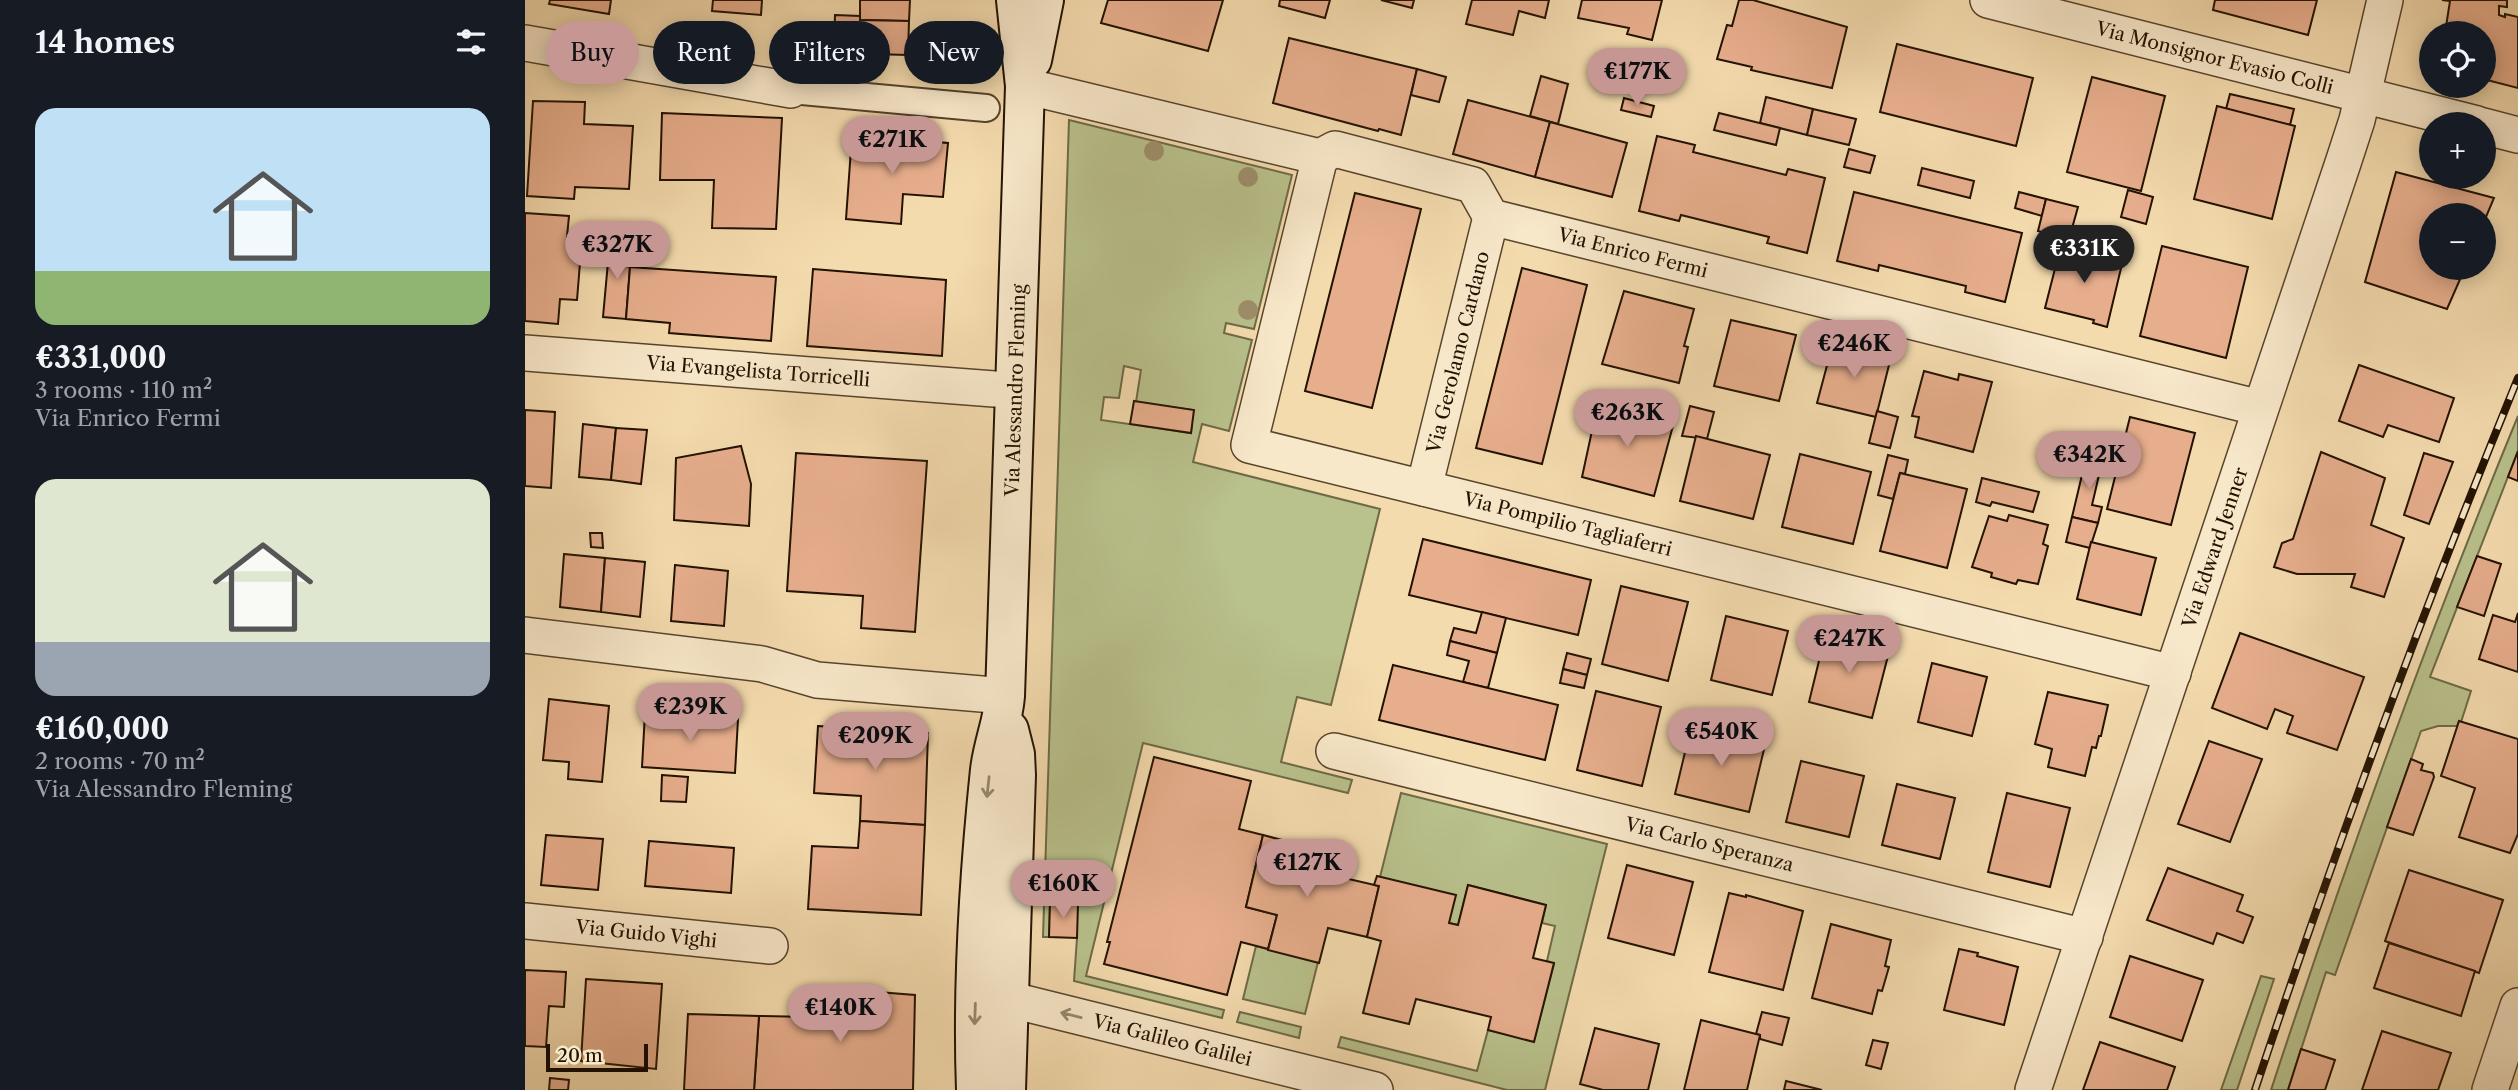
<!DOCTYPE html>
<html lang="en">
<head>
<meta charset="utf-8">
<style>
	body { margin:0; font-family:"Libre Caslon Text",serif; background:#20242c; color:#f1f3f6; height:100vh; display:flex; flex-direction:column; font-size:26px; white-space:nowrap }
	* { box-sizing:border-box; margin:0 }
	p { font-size:23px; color:#9ea1a6 }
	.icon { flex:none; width:38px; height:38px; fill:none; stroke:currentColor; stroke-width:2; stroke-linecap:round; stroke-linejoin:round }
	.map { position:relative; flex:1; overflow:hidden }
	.panel { display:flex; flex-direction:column; background:#171b24; width:525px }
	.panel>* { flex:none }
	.top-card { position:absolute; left:21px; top:21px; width:665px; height:63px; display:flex; gap:14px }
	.tools { position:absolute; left:1894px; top:21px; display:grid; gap:14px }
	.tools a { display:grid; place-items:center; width:77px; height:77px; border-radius:50%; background:#171b24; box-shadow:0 4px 18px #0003; font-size:35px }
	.scale { position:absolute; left:21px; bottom:18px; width:102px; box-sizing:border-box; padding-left:7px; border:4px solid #231202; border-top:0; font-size:19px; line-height:24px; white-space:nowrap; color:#231202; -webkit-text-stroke:5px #f8e8ca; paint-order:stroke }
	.price { position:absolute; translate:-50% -60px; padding:0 16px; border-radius:24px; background:#c59692; color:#111; font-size:23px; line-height:46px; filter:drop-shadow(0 2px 4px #0008) }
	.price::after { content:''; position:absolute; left:50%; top:42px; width:21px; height:16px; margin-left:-10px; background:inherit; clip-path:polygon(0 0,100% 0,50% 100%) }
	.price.on { background:#222; color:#fff }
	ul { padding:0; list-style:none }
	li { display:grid; align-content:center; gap:14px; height:371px; padding:0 35px }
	li span { display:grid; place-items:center; height:217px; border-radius:21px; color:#555 }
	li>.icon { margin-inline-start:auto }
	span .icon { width:126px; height:126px; fill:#fffc; stroke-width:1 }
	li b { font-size:30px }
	h2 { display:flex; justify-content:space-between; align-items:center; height:84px; padding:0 35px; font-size:30px }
	.chip { padding:0 24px; border-radius:32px; background:#171b24; box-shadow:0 4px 18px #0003; font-size:24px; line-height:63px }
	.chip.on { background:#c59692; color:#111 }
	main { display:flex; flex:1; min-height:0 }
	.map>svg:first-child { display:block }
</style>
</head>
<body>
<main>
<section class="panel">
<h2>14 homes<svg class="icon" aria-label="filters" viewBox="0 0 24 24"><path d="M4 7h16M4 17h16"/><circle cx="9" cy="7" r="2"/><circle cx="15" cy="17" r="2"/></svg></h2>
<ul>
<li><span style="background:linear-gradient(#bfe0f5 75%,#8fb573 0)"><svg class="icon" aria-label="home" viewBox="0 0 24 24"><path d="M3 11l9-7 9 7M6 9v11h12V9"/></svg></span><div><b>€331,000</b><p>3 rooms · 110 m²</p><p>Via Enrico Fermi</p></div></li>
<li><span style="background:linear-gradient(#dfe7d0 75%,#9aa5b1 0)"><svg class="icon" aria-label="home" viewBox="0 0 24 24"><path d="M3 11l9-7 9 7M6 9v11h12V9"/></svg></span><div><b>€160,000</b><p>2 rooms · 70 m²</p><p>Via Alessandro Fleming</p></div></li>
</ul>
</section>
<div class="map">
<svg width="1993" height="1090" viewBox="0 0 1993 1090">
	<rect width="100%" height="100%" fill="#f4dbae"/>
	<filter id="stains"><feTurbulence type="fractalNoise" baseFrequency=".00286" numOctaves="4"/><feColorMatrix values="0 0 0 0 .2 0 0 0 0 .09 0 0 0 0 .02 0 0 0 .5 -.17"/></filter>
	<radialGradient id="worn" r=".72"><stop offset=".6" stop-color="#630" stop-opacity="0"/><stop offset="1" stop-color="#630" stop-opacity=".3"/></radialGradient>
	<g fill="#b9c18c" stroke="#6e6a47" stroke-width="2" fill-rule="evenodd">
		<path d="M544,120L767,175L729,329L701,323L699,333L727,340L704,431L677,424L668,462L855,509L806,705L772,697L756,762L827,780L823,793L618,743L561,976L699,1010L697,1018L549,981L552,938L525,902L524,937H518ZM599,366L616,370L611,402L668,410L666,433L576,420L579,397L594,398Z"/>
		<path d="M1993,416V451L1905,677L1946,691L1936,722L1934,721L1932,726H1913L1896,731L1810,975L1801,972L1763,1090H1746C1821,862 1902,637 1993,416Z"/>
		<path d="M876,793L1082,844L1020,1090H982L813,1047L816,1037L952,1071L963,1030L1009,1041L1029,964L1022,961L1030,926L1017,923L1021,905L943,885L933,925L924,923L855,877Z"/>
		<path d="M731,946L793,962L780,1014L718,999Z"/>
		<path d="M1736,976L1749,979L1712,1090H1696Z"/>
		<path d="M715,1012L776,1027L774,1038L712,1022Z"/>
	</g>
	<g fill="#e7ae8d" stroke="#231202" stroke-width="2">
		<path d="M25,0H86L84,14L24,4Z"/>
		<path d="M188,0H237L236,15L187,11Z"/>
		<path d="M335,0H385L384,21L335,20Z"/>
		<path d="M583,0H698L683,51L576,23Z"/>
		<path d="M755,0H805L800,18L754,6Z"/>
		<path d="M856,0H889L887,8Z"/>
		<path d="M947,0H1024L1020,18L994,11L988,35L941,24Z"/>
		<path d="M1057,0H1137L1127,40L1102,34L1104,28L1053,18Z"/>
		<path d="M1214,0H1228L1322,27L1307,88L1226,70L1227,67L1192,59L1202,25L1207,26Z"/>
		<path d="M1690,0H1792L1783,35L1688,10Z"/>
		<path d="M1917,0H1982V7L1974,6V15L1980,17V14L1993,17V88L1958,79V33H1920L1925,1Z"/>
		<path d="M310,15L335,16V20L384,21L383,55L309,53Z"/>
		<path d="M764,38L892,69L876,135L854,129L853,131L748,103Z"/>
		<path d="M1372,44L1508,78L1491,146L1355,112Z"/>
		<path d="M892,69L921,77L914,102L886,95Z"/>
		<path d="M1016,76L1043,84L1033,124L1005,116Z"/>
		<path d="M1567,77L1640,96L1616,191L1542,172Z"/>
		<path d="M1705,94L1769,109L1765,125L1701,109Z"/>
		<path d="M1241,97L1288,109L1282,135L1235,123Z"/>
		<path d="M1099,98L1129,106L1126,117L1096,110Z"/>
		<path d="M943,100L1025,122L1010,177L928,154Z"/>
		<path d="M8,101L60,102L59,124L108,126L104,189L50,187L49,199L2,196Z"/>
		<path d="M1692,106L1770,126L1747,219L1669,199Z"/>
		<path d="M1288,109L1331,119L1324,145L1282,135Z"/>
		<path d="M137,113L257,118L251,229L187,228L189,180H135Z"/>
		<path d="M1194,113L1255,128L1251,145L1189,130Z"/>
		<path d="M1025,122L1102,143L1087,197L1010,177Z"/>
		<path d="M327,135L423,143L418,197L378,194L376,224L321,219Z"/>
		<path d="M1132,136L1170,145L1168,152L1261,175L1263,169L1300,178L1282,253L1242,243L1244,237L1156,215L1154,221L1114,211Z"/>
		<path d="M1324,149L1350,156L1345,173L1319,167Z"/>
		<path d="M1397,168L1449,181L1445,198L1393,185Z"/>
		<path d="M1871,172L1969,198L1958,224V215H1906V268H1940L1922,309L1840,282Z"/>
		<path d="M1603,190L1628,197L1621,224L1596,217Z"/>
		<path d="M1329,192L1497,233L1480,302L1440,292L1441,286L1354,265L1353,271L1312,261Z"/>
		<path d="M1494,192L1521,199L1517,216L1490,208Z"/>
		<path d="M830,193L896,209L847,408L780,391Z"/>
		<path d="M1521,199L1553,207L1544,239L1513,231Z"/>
		<path d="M0,213L44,216L42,237L57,238L52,300L35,299L33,324L0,321Z"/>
		<path d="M85,240L104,242L101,266L105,267L101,319L78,317Z"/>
		<path d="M1536,245L1590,258V262L1597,264L1582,327L1568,323L1569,320L1520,308Z"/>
		<path d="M1637,246L1723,267L1701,358L1615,336Z"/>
		<path d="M105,267L251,277L246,341L144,333L145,323L101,319Z"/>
		<path d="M997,268L1062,285L1017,464L951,448Z"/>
		<path d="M288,269L421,280L417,356L282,346Z"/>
		<path d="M1099,291L1169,309L1159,346L1163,347L1154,383L1077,364Z"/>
		<path d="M1206,320L1271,335L1254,401L1189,386Z"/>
		<path d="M1308,343L1366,357L1351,417L1292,403Z"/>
		<path d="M1834,365L1929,398L1914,442L1863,425L1858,437L1814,421Z"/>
		<path d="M1399,371L1433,380L1434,374L1467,382L1448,452L1390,437L1394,417L1387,416Z"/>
		<path d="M609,401L669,410L666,433L605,424Z"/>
		<path d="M1073,403L1149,422L1129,496L1057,477Z"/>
		<path d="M1165,406L1189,412L1182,439L1157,436Z"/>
		<path d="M0,410L30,412L26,488L0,486Z"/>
		<path d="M1352,411L1373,417L1365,448L1344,443Z"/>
		<path d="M1605,417L1670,433L1646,525L1582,509Z"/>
		<path d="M58,424L91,428L86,480L54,477Z"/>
		<path d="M91,428L122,430L116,484L86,480Z"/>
		<path d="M1171,436L1245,455L1228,519L1155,501Z"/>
		<path d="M216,446L226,484L224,526L149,520L151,458Z"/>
		<path d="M1993,451V481L1983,477Z"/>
		<path d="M1796,452L1860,478L1846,525L1879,538L1859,597L1826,587L1830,574H1772L1749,567L1757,543L1768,539Z"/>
		<path d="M271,453L402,461L390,632L336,628L338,596L262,591Z"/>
		<path d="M1899,453L1928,462L1904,524L1879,515Z"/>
		<path d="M1275,454L1346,472L1328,544L1257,527Z"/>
		<path d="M1562,454L1578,458L1567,505L1577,507L1573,523L1547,517Z"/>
		<path d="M1363,455L1383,460L1380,474L1375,473L1368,499L1353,495Z"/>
		<path d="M1375,473L1442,489L1422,568L1355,551Z"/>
		<path d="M1457,478L1514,492L1508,512L1467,502L1465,506L1451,502Z"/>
		<path d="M1484,515L1523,525L1518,544L1523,546L1513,584L1493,580L1491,584L1466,577L1467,573L1447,567L1464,516L1482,521Z"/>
		<path d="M1547,517L1573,523L1565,548L1541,542Z"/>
		<path d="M65,533H77L78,548L66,547Z"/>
		<path d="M898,539L1066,580L1053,635L884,595Z"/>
		<path d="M1566,542L1631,558L1616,615L1552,599Z"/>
		<path d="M39,554L80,558L76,612L35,607Z"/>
		<path d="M1952,556L1976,564L1959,616L1932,607Z"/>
		<path d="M80,558L120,562L115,617L76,612Z"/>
		<path d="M150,565L203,571L199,626L146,621Z"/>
		<path d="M1096,586L1163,602L1143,681L1077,664Z"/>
		<path d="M957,612L981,618L972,653L925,641L929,628L951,633Z"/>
		<path d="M1993,613V672L1954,659L1968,615L1990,622Z"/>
		<path d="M1201,616L1263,631L1247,695L1186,680Z"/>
		<path d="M1301,632L1365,648L1347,718L1284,702Z"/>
		<path d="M1715,633L1839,677L1812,750L1762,733L1768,716L1750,709L1742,729L1687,708Z"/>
		<path d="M925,641L972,653L963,688L938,682L944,661L922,655Z"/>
		<path d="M1042,653L1066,659L1062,675L1038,669Z"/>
		<path d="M1407,663L1462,677L1447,736L1393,722Z"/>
		<path d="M868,665L1033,705L1020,760L854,720Z"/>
		<path d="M1038,669L1062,675L1059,688L1035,683Z"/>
		<path d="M1071,691L1136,707L1117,786L1052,770Z"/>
		<path d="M1523,692L1583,705L1576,736H1574L1571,748L1567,747L1560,776L1523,767L1527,749L1510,744Z"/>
		<path d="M24,699L84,706L77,782L43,779L44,762L18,760Z"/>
		<path d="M120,713L213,719L210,773L117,767Z"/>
		<path d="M1934,721L1993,739V834L1985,853L1934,837L1950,788L1916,776Z"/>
		<path d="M1167,723L1241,741L1224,812L1150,794Z"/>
		<path d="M293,726L403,733L400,825L335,821L336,796L289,793Z"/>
		<path d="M1684,741L1737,759L1705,842L1653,824Z"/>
		<path d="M629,757L726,781L714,829L738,835L721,907L752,915L743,949L716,942L702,995L579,964L585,942H582Z"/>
		<path d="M1886,759L1898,764L1896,770L1908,773L1909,777L1888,835L1862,827Z"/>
		<path d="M1276,761L1339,776L1324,837L1261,822Z"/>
		<path d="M137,775L163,777L161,802L136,801Z"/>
		<path d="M1372,784L1430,798L1415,859L1357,845Z"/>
		<path d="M1482,793L1545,808L1525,887L1463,872Z"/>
		<path d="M335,821L400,825L396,915L283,909L287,846L333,848Z"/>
		<path d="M21,835L78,839L73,890L16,885Z"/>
		<path d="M738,835L791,849L788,860L817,867L815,877L854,886L842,937L803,928L794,963L743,950L752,915L721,907Z"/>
		<path d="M124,841L209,848L206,893L120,886Z"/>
		<path d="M1102,865L1168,882L1149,955L1083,938Z"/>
		<path d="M1643,868L1718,895L1712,911L1728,917L1718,943L1692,933L1688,944L1622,920Z"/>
		<path d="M1884,870L1978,900L1954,973L1860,941Z"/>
		<path d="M852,876L931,895L924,923L933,925L943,885L1021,905L1008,958L1029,963L1009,1042L963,1030L966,1017L891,999L884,1024L838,1013L856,941L842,937L854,886L849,885Z"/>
		<path d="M1204,893L1221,897V895L1278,911L1258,990L1184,972Z"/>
		<path d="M525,902L553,903L552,938L524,937Z"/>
		<path d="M1306,924L1366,940L1360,966L1364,967L1357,991L1353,990L1347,1014L1287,998Z"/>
		<path d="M1864,943L1950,971L1936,1016L1849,988Z"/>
		<path d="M1434,949L1453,953L1452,956L1493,967L1479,1025L1419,1010Z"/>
		<path d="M1605,956L1678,980L1657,1041L1585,1017Z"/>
		<path d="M0,970L41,972L39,1007L24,1006L21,1047L0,1046Z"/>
		<path d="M61,979L137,984L131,1069L56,1061Z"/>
		<path d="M289,987L390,995L388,1090H229L234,1016L287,1017Z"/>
		<path d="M1237,1012L1264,1018L1257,1045L1235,1039V1035L1231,1034Z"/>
		<path d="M163,1014L234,1016L229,1090H159Z"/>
		<path d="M1176,1020L1235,1035L1222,1090H1159Z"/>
		<path d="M1070,1028L1134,1044L1123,1090H1078L1055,1084Z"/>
		<path d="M1857,1031L1926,1053L1913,1090H1837Z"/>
		<path d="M1348,1040L1363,1043L1356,1069L1341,1065Z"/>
		<path d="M1575,1042L1650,1067L1642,1090H1558Z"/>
		<path d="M1776,1049L1810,1060L1800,1090H1763Z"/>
		<path d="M25,1078L44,1080L43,1090H24Z"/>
		<path d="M1261,1081L1297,1090H1259Z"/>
	</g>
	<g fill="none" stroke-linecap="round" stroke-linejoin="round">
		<g stroke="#57442d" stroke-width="30">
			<path id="pedestrian" d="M266,90L461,108"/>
		</g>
		<g stroke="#57442d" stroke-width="38">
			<g id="minor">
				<path id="s1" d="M1463,0L1952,124"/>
				<path d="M0,43L266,90"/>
				<path id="s2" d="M500,86L795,157L810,149L948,185L966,217L1735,408"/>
				<path d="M1958,126L1993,135"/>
				<path id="s3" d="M795,157L724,445L1648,673"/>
				<path id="s4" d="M0,353L469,389"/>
				<path id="s5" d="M899,488L966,217"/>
				<path d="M0,635L237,664L292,680L480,696"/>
				<path id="s6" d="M809,751L1560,937"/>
				<path id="s7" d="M0,921L245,946"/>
				<path id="s8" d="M484,1003H499L850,1090"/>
				<path id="s9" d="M1508,1090L1819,160L1832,120L1860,0"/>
				<path d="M1965,1090L1993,1006"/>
			</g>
		</g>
		<g stroke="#231202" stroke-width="42">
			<g id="secondary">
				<path d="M507,60L519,0"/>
				<path id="s10" d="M451,1090C447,983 454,876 465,770C468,744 478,722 480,696L500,86L491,0"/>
				<path d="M481,1090L491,775L490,754L484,730"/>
			</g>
		</g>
		<use href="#pedestrian" stroke="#f8e8ca" stroke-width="26"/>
		<use href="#minor" stroke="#f8e8ca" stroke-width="35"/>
		<use href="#secondary" stroke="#f8e8ca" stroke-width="38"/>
		<g stroke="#231202" stroke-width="8">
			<path id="rail" d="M1730,1090C1810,850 1897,612 1993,378"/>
		</g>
		<use href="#rail" stroke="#f8e8ca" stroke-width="5" stroke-dasharray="16" stroke-linecap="butt"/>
	</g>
	<g fill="#9e8e6a">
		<circle cx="629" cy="151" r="10"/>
		<circle cx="723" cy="177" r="10"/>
		<circle cx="723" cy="310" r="10"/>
	</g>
	<defs><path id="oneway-shaft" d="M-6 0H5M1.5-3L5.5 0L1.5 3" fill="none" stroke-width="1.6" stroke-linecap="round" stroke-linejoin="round" transform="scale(1.75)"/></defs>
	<g stroke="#988870">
		<use href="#oneway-shaft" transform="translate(463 787) rotate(96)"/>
		<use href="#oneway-shaft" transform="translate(450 1014) rotate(92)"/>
		<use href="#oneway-shaft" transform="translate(546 1015) rotate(-166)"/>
	</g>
	<g text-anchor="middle" stroke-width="5" stroke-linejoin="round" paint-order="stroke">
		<g font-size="19" fill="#231202" stroke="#f8e8ca">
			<text dy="7" stroke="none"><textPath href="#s1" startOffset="234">Via Monsignor Evasio Colli</textPath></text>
			<text dy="7" stroke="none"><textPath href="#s2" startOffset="646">Via Enrico Fermi</textPath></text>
			<text dy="7" stroke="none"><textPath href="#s5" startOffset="140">Via Gerolamo Cardano</textPath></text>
			<text dy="7" stroke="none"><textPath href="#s4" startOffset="234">Via Evangelista Torricelli</textPath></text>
			<text dy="7" stroke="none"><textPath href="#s10" startOffset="702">Via Alessandro Fleming</textPath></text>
			<text dy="7" stroke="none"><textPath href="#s3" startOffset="625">Via Pompilio Tagliaferri</textPath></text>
			<text dy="7" stroke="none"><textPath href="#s9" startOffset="572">Via Edward Jenner</textPath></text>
			<text dy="7" stroke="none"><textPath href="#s6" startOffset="387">Via Carlo Speranza</textPath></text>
			<text dy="7" stroke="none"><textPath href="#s7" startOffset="122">Via Guido Vighi</textPath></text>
			<text dy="7" stroke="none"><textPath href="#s8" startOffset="168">Via Galileo Galilei</textPath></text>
		</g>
	</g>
	<rect width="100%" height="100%" filter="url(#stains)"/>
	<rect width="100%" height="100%" fill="url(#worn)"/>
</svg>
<div class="tools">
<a><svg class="icon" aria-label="locate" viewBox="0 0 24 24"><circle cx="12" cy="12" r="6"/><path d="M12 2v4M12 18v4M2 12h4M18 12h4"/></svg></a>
<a>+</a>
<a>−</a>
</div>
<div class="scale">20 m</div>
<b class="price" style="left:1112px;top:108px">€177K</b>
<b class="price" style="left:367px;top:176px">€271K</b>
<b class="price" style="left:92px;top:281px">€327K</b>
<b class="price on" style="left:1559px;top:285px">€331K</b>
<b class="price" style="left:1329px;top:380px">€246K</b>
<b class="price" style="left:1102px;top:449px">€263K</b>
<b class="price" style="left:1564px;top:491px">€342K</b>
<b class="price" style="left:1324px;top:675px">€247K</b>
<b class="price" style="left:165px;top:743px">€239K</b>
<b class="price" style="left:1196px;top:768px">€540K</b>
<b class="price" style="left:350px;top:772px">€209K</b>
<b class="price" style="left:782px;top:899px">€127K</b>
<b class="price" style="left:538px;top:920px">€160K</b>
<b class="price" style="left:315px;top:1044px">€140K</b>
<div class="top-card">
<a class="chip on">Buy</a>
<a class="chip">Rent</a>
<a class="chip">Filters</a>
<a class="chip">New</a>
</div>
</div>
</main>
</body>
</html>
